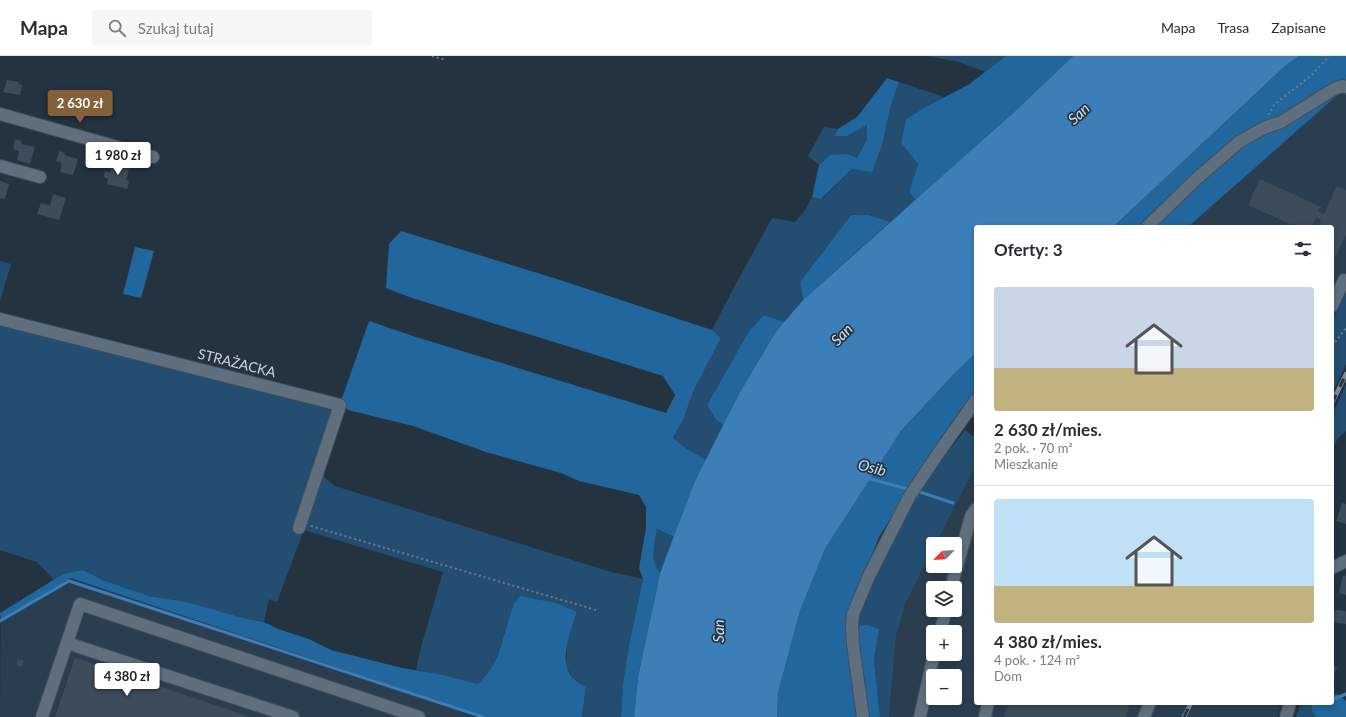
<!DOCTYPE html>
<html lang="pl">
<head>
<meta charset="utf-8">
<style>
	body { margin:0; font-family:Lato,sans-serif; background:#f7f7f7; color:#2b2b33; height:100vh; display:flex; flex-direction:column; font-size:15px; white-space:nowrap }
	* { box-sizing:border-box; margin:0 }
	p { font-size:13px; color:#7c7c81 }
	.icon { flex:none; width:22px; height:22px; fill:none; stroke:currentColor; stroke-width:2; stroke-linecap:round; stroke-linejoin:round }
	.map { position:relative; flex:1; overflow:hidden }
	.panel { position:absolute; left:974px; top:169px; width:360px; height:480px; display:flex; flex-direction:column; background:#fff; border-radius:4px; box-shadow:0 2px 6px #0003 }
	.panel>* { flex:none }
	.needle { width:26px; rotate:245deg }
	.controls { position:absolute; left:926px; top:481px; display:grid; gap:8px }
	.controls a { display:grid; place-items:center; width:36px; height:36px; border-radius:4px; background:#fff; box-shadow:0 2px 6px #0003; font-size:20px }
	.price { position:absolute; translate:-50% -34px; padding:0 9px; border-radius:4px; background:#fff; color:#222; font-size:13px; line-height:26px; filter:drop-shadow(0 1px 2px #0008) }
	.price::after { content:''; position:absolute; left:50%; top:24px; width:12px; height:9px; margin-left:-6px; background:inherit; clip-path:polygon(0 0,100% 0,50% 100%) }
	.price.active { background:#85613b; color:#fff }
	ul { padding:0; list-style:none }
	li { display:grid; align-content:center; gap:8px; height:212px; padding:0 20px }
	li+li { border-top:1px solid #e1e1e2 }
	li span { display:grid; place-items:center; height:124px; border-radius:4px; color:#555 }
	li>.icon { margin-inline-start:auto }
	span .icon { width:72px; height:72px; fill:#fffc; stroke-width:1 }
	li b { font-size:17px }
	h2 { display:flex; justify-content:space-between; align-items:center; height:48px; padding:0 20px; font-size:17px }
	header { display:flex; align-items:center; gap:24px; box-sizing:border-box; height:56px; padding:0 20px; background:#fff; border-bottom:1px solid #e1e1e2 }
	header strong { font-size:19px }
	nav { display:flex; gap:22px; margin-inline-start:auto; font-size:14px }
	.search { width:280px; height:36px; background:#f7f7f7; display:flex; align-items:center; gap:10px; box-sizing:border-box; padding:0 14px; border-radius:4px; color:#7c7c81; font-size:15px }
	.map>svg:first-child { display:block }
</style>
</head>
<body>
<header>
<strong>Mapa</strong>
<div class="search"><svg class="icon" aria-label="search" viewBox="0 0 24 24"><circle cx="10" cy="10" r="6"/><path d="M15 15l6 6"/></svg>Szukaj tutaj</div>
<nav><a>Mapa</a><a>Trasa</a><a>Zapisane</a></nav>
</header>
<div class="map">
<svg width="1346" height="661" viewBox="0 0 1346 661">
	<rect width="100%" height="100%" fill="#243340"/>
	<g fill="#2b3e50" fill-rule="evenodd">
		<path d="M1342,34L1346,39V238L1332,264V171H1188Z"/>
		<path d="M976,409V647H1282L1277,661H889L896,580L906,546L933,493V510H955V488H936ZM933,532H955V554H933ZM933,576H955V598H933ZM933,620H955V642H933Z"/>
		<path d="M71,522L484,661H0L1,565Z"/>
	</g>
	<g fill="#234e72">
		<path d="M927,0H1007L986,16L959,6Z"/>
		<path d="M899,26L944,41L927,50L906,63L901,87L918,108L909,136L916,144L890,166L869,159H851L800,226L803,244L785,266L764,259L749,275L707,349L716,364L724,369L706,404L687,393L673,382L683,364L694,334L721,282L712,274L731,237L772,162L795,166L806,153L812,141L822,143L852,113L890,52Z"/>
		<path d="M867,69V83L857,102L830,99L819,109L808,100L824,71L838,73L834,80Z"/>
		<path d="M0,205L11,208L0,245Z"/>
		<path d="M1346,238V308L1332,338V264Z"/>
		<path d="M0,269L332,354L293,474H304L324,417L325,422L335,430L611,516L643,523L629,589L623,627L621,661H582L586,632L573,622L566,610L567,583L577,556L513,549L498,598L489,616L478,628L416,614L421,591L443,516L304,474L277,546L269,543L264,566L247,563L187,546L149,540L105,525L83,514L63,518L54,524L37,506L0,494Z"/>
		<path d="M1346,329V375L1338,382L1332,394V359Z"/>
		<path d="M965,374L976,382V409L936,488H933V493L906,546L896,580L889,661H880L874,603L879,573L855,570L869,533L925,425Z"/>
		<path d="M657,473L674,481L660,517C650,505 654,487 657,473Z"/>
		<path d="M1301,647H1310L1316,661H1296Z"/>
	</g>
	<g fill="#21669d">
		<path d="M1006,0H1073L1013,57L916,144L909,136L918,108L901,87L906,63L927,50L968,29Z"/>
		<path d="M1299,0H1346V39L1342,35L1188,171H1113L1285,10Z"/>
		<path d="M887,22L899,26L890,52L882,89L872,116L852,113L821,143L812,141L819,109L830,99L848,98L857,102L867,83V69L847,80H834L838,73L857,61Z"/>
		<path d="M851,159H869L890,166L803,244L800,226Z"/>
		<path d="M401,175L557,223L712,274L721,282L694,334L683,364L673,382L687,393L706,404L694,427L674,481L657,473C654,488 650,505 660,517L638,621L634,661H621L623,627L629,589L643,523L639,512L646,472V451L639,439L579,425L561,417L486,396L413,370L348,354L341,345L369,265L416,281L666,357L675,339L663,320L409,241L386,232L389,188Z"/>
		<path d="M135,191L154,195L141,242L123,238Z"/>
		<path d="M764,259L785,266L775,277L740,336L724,369L716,364L707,349L749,275Z"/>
		<path d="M976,297V363L961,353L940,383L879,481L850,554L846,580L858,661H777L778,637L800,555L825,493L901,375L952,320Z"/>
		<path d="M83,514L105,525L149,540L187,546L247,563L264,566L278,573L309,583L331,594L402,612L438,618L478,628L489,616L498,599L513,549L520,540L556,547L577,556C571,574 557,606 573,622C577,626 582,629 586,631L582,661H484L71,522L1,565L0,557L63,518Z"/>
		<path d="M867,569L879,573L874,603L880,661H869L860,589L855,570Z"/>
		<path d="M1338,638L1346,645V661H1316L1313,656L1310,647H1332V640Z"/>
	</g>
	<path fill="#3c7eb7" d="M1073,0H1299L1285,10L1113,171H976V297L952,320L901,375L825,493L800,555L778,637L777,661H634L638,621L660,517L694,427L740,336L775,277L803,244L1013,57Z"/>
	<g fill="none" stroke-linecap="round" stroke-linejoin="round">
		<g stroke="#3c7eb7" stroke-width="3">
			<path d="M867,422L911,434"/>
			<path d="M917,435L953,447"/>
			<path d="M0,565L69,525L483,661"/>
			<path d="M1332,644L1346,638"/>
			<path d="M1317,647L1319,648L1322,647"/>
		</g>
	</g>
	<g fill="#3c4c5a">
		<path d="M7,24L19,26L18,28L22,29L20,39L3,36Z"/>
		<path d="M15,83L22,85L21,88L35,91L30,108L17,104L19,95L13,93Z"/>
		<path d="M59,95L65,97L64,99L78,103L73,119L60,116L62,107L56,105Z"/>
		<path d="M112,108L117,109V108L129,112L126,124L129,125L127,133L107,128L108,123L104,121L105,115L110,117Z"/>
		<path d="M1260,123L1321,151L1318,155L1324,158L1337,130L1346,134V179L1332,208V171H1318L1321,164L1316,161L1311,171H1296L1248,149Z"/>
		<path d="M0,125L9,128L5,143L0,142Z"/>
		<path d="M53,138L66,142L59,164L37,158L41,147L50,149Z"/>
		<path d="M1342,447L1346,448V468L1336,465Z"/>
		<path d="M1343,519L1346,520V539L1339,537Z"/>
		<path d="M1335,554L1346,555V568L1333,566Z"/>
		<path d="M75,602L251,661H55Z"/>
		<path d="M18,603L24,605L22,611L16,609Z"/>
		<path d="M1332,610L1337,611L1332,625Z"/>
		<path d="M1008,647H1130L1126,661H1004Z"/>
	</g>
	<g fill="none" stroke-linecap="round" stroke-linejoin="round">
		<g stroke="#424e5a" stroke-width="14">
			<g id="minor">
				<path d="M0,58L153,101"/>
				<path d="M0,110L40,121"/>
				<path d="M1147,171L1194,125L1239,86L1264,72L1281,66L1334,33L1343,30L1346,31"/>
				<path d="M1332,250L1344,224"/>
				<path d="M0,263L340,349L299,472"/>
				<path d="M1332,512L1346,505"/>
				<path d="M951,532L968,471L971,460L976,453"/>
				<path d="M940,576L946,554"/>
				<path d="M67,587L293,661"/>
				<path d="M42,661L80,548L419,661"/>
				<path d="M863,661L853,589L852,571L853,558L869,520L909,441L937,399L976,344"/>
				<path d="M920,661L934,598"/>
				<path d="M985,661L988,647"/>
				<path d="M1144,661L1150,647"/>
				<path d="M1286,661L1290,647"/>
			</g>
		</g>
		<g stroke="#6f7b87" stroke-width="2" stroke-dasharray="2 3" stroke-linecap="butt">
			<path d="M432,0L446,4"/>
			<path d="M1268,59L1274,49L1313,18L1329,0"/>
			<path d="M1332,290L1346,272"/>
			<path d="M311,470L596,554"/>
		</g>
		<use href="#minor" stroke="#5f6f7e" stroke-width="12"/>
		<g stroke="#808c97" stroke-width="4.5">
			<g id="rail">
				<path d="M1332,347L1346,318"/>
				<path d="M1184,661L1191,647"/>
			</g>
		</g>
		<use href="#rail" stroke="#243340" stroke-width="3" stroke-dasharray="9" stroke-linecap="butt"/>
	</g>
	<g text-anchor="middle" stroke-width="3.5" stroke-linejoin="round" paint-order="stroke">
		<g font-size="14" fill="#ccd5de" stroke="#243340">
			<text transform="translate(237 307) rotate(14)" y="5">STRAŻACKA</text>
		</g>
		<g font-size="15" font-style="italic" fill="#d0e1f1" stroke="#243340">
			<text transform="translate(1079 58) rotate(-43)" y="5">San</text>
			<text transform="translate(842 279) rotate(-46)" y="5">San</text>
			<text transform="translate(872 412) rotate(15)" y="5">Osib</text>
			<text transform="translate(719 575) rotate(-89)" y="5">San</text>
		</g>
	</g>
</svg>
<div class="controls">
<a><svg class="needle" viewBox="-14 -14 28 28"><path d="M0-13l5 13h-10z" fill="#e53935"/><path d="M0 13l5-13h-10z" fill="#7c7c81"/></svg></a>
<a><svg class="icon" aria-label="layers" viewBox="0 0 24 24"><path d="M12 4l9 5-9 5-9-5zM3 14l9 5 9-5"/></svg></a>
<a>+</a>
<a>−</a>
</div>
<b class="price active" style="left:80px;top:68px">2 630 zł</b>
<b class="price" style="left:118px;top:120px">1 980 zł</b>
<b class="price" style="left:127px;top:641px">4 380 zł</b>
<section class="panel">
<h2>Oferty: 3<svg class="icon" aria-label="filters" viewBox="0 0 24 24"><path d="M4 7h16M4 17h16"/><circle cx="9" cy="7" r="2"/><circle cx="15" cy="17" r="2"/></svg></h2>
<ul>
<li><span style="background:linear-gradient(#c9d6e8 65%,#c2b280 0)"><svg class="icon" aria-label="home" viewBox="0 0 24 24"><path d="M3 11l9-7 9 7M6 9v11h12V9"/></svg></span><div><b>2 630 zł/mies.</b><p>2 pok. · 70 m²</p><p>Mieszkanie</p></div></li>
<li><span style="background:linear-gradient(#bfe0f5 70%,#c2b280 0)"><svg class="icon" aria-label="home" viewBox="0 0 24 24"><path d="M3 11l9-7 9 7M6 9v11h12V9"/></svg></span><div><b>4 380 zł/mies.</b><p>4 pok. · 124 m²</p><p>Dom</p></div></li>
</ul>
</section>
</div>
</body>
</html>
